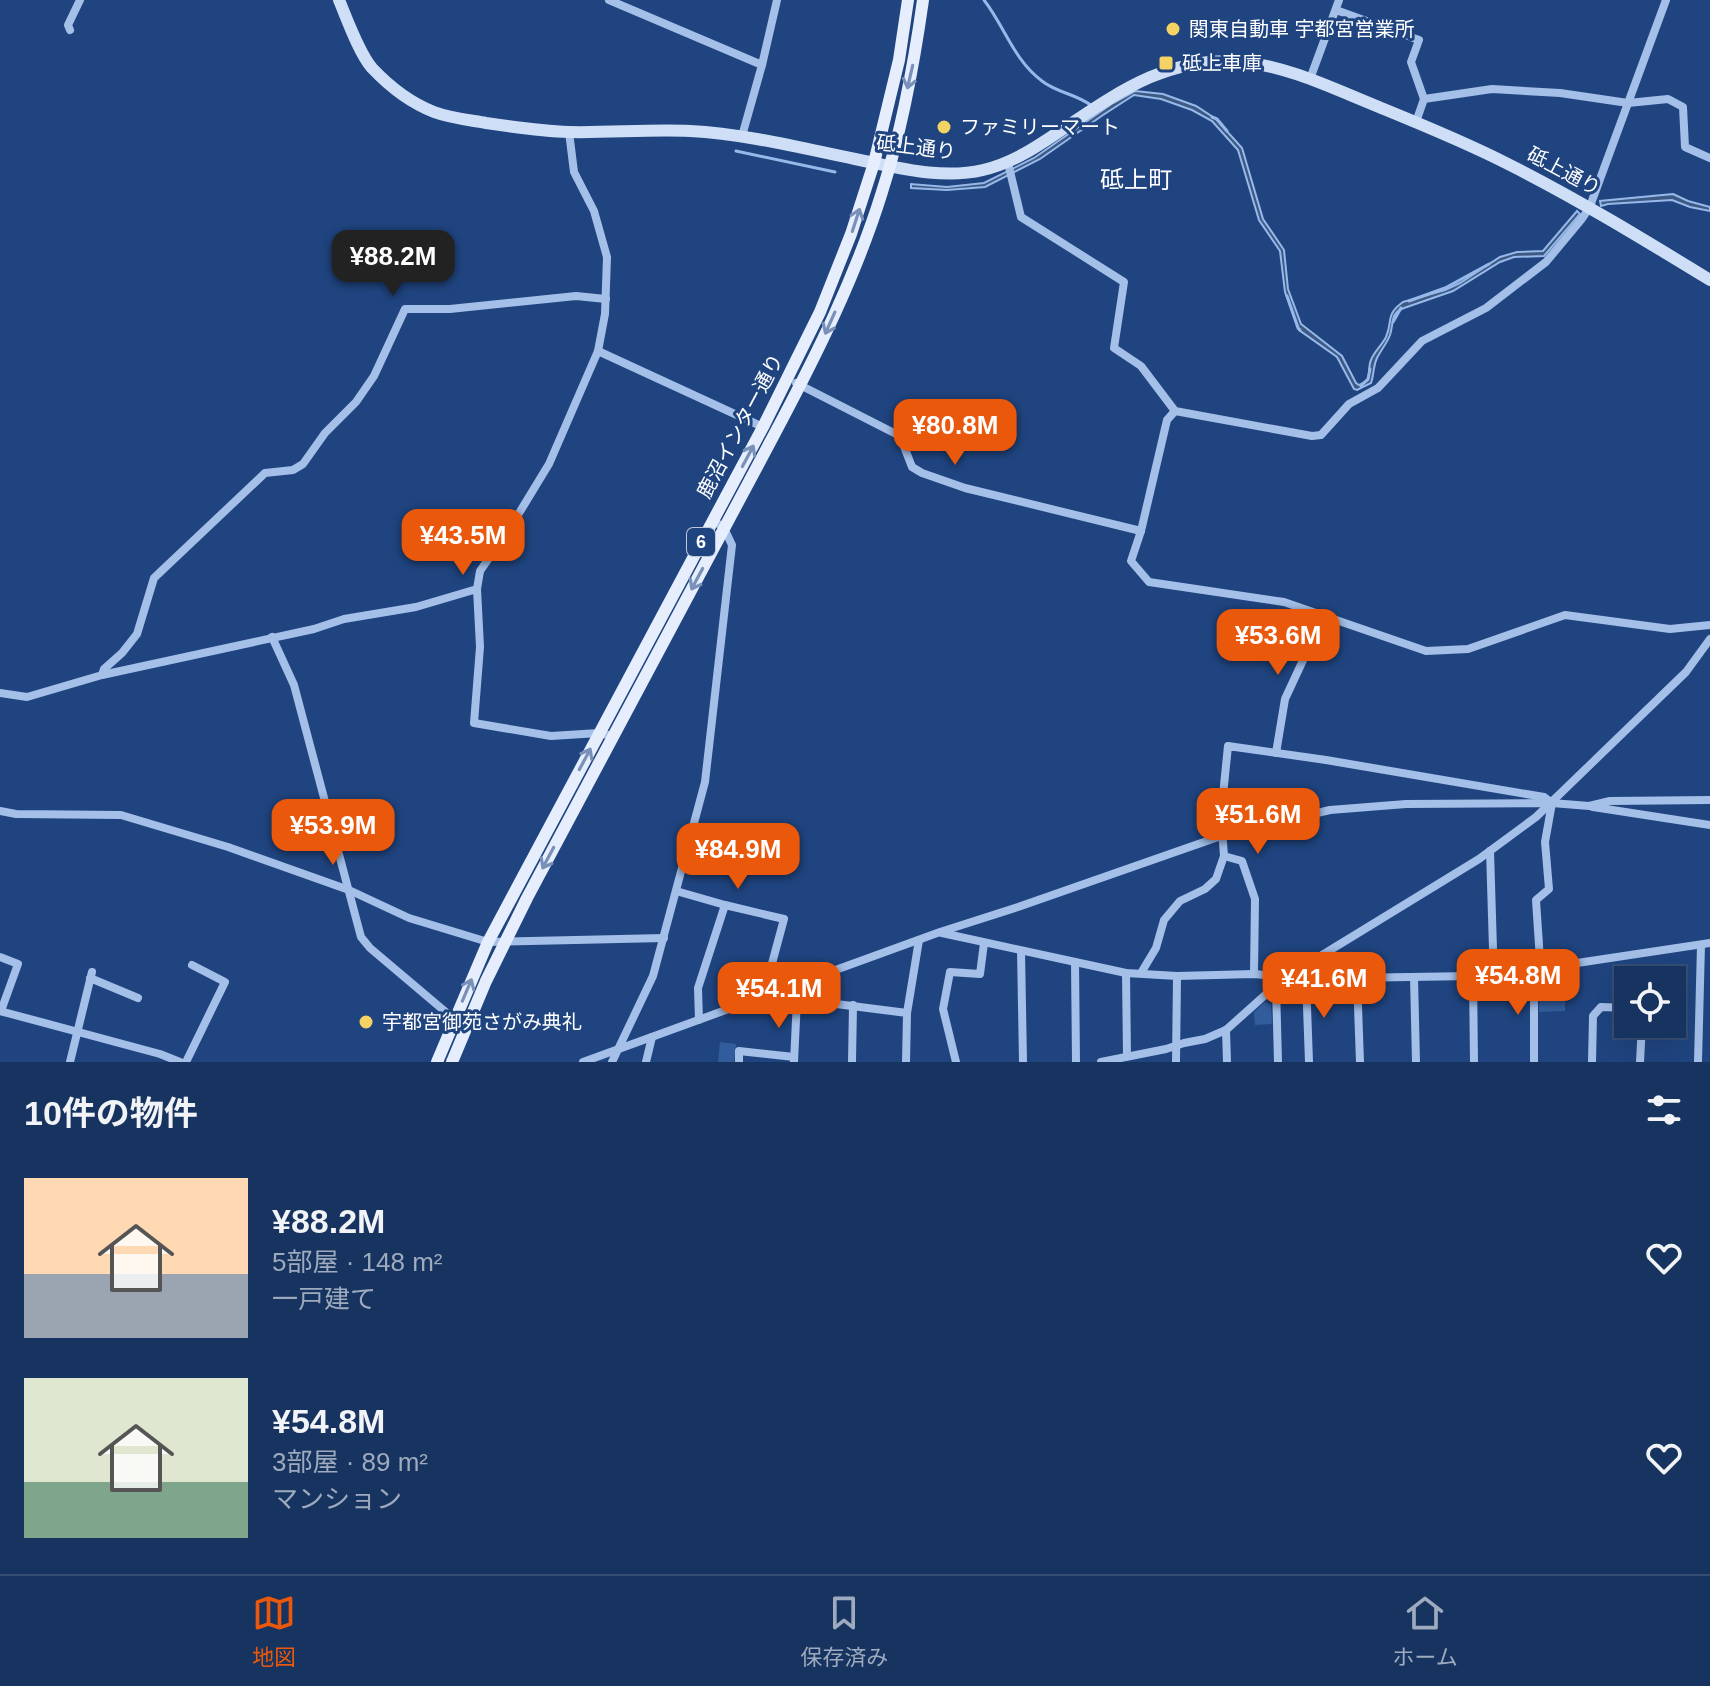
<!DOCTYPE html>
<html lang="ja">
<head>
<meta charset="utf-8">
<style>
	body { margin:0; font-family:Arial,"Noto Sans JP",sans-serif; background:#203b65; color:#f1f3f6; height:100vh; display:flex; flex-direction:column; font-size:30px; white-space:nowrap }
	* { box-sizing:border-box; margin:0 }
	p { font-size:26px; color:#9eaabd }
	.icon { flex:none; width:44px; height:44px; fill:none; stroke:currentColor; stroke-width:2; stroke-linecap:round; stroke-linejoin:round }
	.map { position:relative; height:1062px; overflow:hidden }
	.drawer { display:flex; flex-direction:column; background:#17335f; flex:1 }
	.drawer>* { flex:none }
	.controls { position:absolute; left:1614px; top:966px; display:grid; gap:16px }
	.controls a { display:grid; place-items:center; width:72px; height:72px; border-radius:0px; background:#17335f; box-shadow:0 8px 32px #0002,0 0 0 2px #364e74; font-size:40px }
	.price { position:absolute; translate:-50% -68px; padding:0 18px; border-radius:16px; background:#ea580c; color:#fff; font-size:26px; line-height:52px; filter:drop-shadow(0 2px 4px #0008) }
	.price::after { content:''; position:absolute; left:50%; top:48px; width:24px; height:18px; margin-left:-12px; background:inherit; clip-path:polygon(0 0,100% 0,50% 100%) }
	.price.on { background:#222; color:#fff }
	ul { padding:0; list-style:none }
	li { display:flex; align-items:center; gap:24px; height:200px; padding:0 24px }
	li span { display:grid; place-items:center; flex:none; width:224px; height:160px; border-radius:0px; color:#555 }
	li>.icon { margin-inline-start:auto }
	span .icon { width:96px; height:96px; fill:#fffc; stroke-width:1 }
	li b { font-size:34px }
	h2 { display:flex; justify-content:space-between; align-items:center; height:96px; padding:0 24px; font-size:34px }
	.dock { display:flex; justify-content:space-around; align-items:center; height:112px; border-top:2px solid #364e74; background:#17335f; font-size:22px; color:#9eaabd }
	.dock a { display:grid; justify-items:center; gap:4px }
	.dock .on { color:#ea580c }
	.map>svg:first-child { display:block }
</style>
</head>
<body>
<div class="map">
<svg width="1710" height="1062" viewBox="0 0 1710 1062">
	<rect width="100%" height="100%" fill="#1f447f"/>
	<g fill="#325d9d">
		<path d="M1565,972V1011L1539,1012V981L1543,975Z"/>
		<path d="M1334,984H1350L1354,988L1353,999H1334Z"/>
		<path d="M1265,1002L1271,1005L1272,1024L1255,1025L1254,1012Z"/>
		<path d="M720,1042L736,1044L734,1062H718Z"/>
	</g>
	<g fill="#3d5984" stroke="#97b9e9" stroke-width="2">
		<path d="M1135,91L1163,94L1196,106L1216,119L1242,148L1263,219L1284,250L1288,289L1301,324L1342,356L1356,383L1359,385L1368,380C1370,374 1368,367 1371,360C1374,352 1382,345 1386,337C1393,321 1385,315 1403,302L1445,290L1460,283L1500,257L1517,252L1543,251L1577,211L1580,214L1544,256L1514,257L1500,262L1453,291L1404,308C1399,310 1397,311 1394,316C1392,322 1392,329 1390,335C1387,343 1381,350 1377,358C1373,366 1374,375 1371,383L1357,390L1354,389L1337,357L1299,330L1285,292L1280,251L1259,220L1238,150L1212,121L1192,110L1161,99L1134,95L1103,115L1040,159L985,187L947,190L911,188V184L947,187L984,183L1034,158L1113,103Z"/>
		<path d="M1673,194L1688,201L1710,207V211L1690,207L1672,200L1608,204L1601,206L1600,201Z"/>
	</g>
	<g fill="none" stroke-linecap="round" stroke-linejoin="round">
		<g stroke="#97b9e9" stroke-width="3">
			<path d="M984,0C1005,27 1013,59 1042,81C1057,93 1077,94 1092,106"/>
			<path d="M1212,117L1217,119L1227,131"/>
			<path d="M736,151L835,172"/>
			<path d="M1287,296L1298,328L1300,330"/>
			<path d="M1409,301L1445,288L1489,264"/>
			<path d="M1393,322L1401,308"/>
			<path d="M1361,386L1368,379L1370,369"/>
		</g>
		<g stroke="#a4bfe8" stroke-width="8">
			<path d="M609,0L762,65"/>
			<path d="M1336,10L1419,40L1411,62L1424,99"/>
			<path d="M70,30L68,25L80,0"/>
			<path d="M1310,79L1339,0"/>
			<path d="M1416,122L1424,99L1492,89L1560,93L1628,103L1668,99L1683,107L1685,147L1710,158"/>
			<path d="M569,132L574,172L594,211L607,257L605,314L598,351"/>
			<path d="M742,136L762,65L777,0"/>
			<path d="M1008,163L1021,217L1124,282L1114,348L1141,366L1175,411L1312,436L1321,435L1349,404L1378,388L1422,341L1486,308L1546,262L1581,220L1590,207L1593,198L1666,0"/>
			<path d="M796,383L900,436L912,467L922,473L965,488L1141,531"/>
			<path d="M1175,411L1167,420L1141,531L1131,561L1149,582L1284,602L1426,651L1468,649L1565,615L1670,629L1710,625"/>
			<path d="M477,589L480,647L474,723L551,736L599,733L613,736"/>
			<path d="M272,637L294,685L361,937L370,948L454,1019"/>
			<path d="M102,675L104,669L122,653L137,634L154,578L265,473L293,470L303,464L325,433L356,402L374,376L405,309H450L576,296L606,299"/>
			<path d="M0,693L27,697L102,675L314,629L344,619L416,607L477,589L480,571L510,528L549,464L598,351L763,427"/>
			<path d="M1276,753L1285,699L1324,615"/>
			<path d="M1593,807L1710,825"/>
			<path d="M0,811L16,814L121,815L228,847L349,890L409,918L488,942L664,938"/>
			<path d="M1490,851L1493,949"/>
			<path d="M676,891L725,905"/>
			<path d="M942,933L1126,973L1177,976L1254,974L1274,976L1283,979L1473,976L1534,972L1540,960L1536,900L1549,889L1545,842L1552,803"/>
			<path d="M1021,951L1023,1062"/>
			<path d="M0,957L18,964L1,1011"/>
			<path d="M1075,962L1076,1062"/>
			<path d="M1126,973L1127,1056"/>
			<path d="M1141,973L1156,948L1164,920L1180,901L1205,889L1216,879L1224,856"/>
			<path d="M1254,974L1255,899L1242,861L1224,856L1221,815L1228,746L1326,760L1544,797L1552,803"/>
			<path d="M1473,976L1474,1062"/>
			<path d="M1414,977L1416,1062"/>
			<path d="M90,978L138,998"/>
			<path d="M1357,978L1360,1062"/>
			<path d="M1306,979L1309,1062"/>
			<path d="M797,985V999L907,1013L906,1062"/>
			<path d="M1276,986L1278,1062"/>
			<path d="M0,1011L160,1054L180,1062"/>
			<path d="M907,1013L919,940"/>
			<path d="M699,1020L698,988L725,905L784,919L763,997"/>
			<path d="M1226,1030L1227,1062"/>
			<path d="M70,1062L92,972"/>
			<path d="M186,1062L225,982L192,965"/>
			<path d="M583,1062L940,932L1018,907L1224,835L1330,810L1406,804L1552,803L1589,806L1610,801L1710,800"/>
			<path d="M612,1062L653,976L705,782L732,545L724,528L713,520"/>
			<path d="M646,1062L652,1037"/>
			<path d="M739,1062V1051L794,1057"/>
			<path d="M794,1062L797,999"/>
			<path d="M852,1062L853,1005"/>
			<path d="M956,1062L943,1009L950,972L980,974L984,943"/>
			<path d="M1101,1062L1166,1049L1184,1043L1205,1039L1226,1030L1283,979L1479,859L1536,817L1686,672L1710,639"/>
			<path d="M1176,1062L1177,976"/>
			<path d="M1534,1062V972L1544,968L1710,943"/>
			<path d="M1592,1062L1593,1016L1601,1007L1628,1008"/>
			<path d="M1640,1062L1642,1024"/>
			<path d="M1698,1062L1701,945"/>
		</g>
		<path stroke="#cedef6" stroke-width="12" d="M339,0C347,19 359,53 372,68C389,86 411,103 434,112C450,118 469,120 486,123C513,127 541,131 569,132C609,133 650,129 690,131C746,134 801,148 855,159C896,167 941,180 983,170C1013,163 1038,146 1063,129C1121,90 1171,55 1244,62C1289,67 1332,88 1374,105C1418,123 1463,141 1506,163C1576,198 1643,239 1710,280"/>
		<g stroke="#e6eefd" stroke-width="12">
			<path d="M437,1062L488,942L763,427L820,312L851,234L874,163L899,60L908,0"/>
			<path d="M452,1062L486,981L527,898L775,433C816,356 856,276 882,192C902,130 914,64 923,0"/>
		</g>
	</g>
	<defs><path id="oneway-shaft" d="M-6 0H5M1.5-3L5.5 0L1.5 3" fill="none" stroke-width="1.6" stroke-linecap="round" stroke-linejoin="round" transform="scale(2)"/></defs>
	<g stroke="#7990b8">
		<use href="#oneway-shaft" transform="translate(910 77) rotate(103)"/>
		<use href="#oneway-shaft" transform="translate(856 220) rotate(-72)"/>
		<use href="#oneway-shaft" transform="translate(830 323) rotate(114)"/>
		<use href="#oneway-shaft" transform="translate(748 456) rotate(-62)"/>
		<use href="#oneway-shaft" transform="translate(697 579) rotate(118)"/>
		<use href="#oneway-shaft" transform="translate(585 759) rotate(-62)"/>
		<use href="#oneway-shaft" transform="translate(548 858) rotate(118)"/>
		<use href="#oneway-shaft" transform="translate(467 990) rotate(-67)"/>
	</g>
	<g fill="#f5d264" stroke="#1f447f" stroke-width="3">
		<circle cx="1173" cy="29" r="8"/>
		<rect x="1158" y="55" width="16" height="16" rx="4"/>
		<circle cx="944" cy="127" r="8"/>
		<circle cx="366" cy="1022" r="8"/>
	</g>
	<g text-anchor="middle" stroke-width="6" stroke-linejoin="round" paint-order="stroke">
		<rect fill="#1f447f" stroke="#bcc7d9" stroke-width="2" x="687" y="528" width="28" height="28" rx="6"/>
		<g font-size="18" font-weight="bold" fill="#fff">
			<text x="701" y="548">6</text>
		</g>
		<g font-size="20" fill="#fff" stroke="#1f447f" text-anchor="start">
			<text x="1189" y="36">関東自動車 宇都宮営業所</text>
			<text x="1182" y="70">砥上車庫</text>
			<text x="960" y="134">ファミリーマート</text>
			<text x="382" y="1029">宇都宮御苑さがみ典礼</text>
		</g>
		<g font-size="20" fill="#fff" stroke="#1f447f">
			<text transform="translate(916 147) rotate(7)" y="7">砥上通り</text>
			<text transform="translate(1564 171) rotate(28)" y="7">砥上通り</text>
			<text transform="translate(740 426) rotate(-62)" y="7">鹿沼インター通り</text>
		</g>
		<g font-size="24" fill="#fff" stroke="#1f447f">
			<text x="1136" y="188">砥上町</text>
		</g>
	</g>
</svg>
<div class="controls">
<a><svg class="icon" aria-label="locate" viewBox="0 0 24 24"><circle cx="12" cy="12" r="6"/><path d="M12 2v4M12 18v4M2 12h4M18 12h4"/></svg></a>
</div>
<b class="price on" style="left:393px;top:298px">¥88.2M</b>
<b class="price" style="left:955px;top:467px">¥80.8M</b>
<b class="price" style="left:463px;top:577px">¥43.5M</b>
<b class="price" style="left:1278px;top:677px">¥53.6M</b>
<b class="price" style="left:1258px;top:856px">¥51.6M</b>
<b class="price" style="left:333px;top:867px">¥53.9M</b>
<b class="price" style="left:738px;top:891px">¥84.9M</b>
<b class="price" style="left:1518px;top:1017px">¥54.8M</b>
<b class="price" style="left:1324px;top:1020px">¥41.6M</b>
<b class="price" style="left:779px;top:1030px">¥54.1M</b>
</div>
<section class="drawer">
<h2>10件の物件<svg class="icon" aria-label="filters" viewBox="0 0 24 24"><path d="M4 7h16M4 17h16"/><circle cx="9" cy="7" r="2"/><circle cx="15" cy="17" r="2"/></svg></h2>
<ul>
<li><span style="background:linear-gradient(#ffd9b3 60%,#9aa5b1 0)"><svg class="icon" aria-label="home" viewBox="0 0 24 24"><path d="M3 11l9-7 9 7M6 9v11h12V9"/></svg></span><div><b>¥88.2M</b><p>5部屋 · 148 m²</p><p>一戸建て</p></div><svg class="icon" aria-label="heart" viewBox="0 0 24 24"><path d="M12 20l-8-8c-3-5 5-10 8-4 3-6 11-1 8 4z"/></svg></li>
<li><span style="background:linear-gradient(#dfe7d0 65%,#7fa58c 0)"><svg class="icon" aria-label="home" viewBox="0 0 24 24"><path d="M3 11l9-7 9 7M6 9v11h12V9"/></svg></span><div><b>¥54.8M</b><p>3部屋 · 89 m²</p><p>マンション</p></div><svg class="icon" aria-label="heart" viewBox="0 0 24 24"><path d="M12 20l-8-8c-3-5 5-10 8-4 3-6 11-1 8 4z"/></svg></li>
</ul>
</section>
<nav class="dock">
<a class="on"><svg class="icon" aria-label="map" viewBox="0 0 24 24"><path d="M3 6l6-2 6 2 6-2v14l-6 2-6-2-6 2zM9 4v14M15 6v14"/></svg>地図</a>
<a><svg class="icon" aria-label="saved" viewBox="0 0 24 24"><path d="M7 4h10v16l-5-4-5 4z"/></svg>保存済み</a>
<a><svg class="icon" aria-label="home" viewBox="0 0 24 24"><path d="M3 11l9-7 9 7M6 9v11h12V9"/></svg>ホーム</a>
</nav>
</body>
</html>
